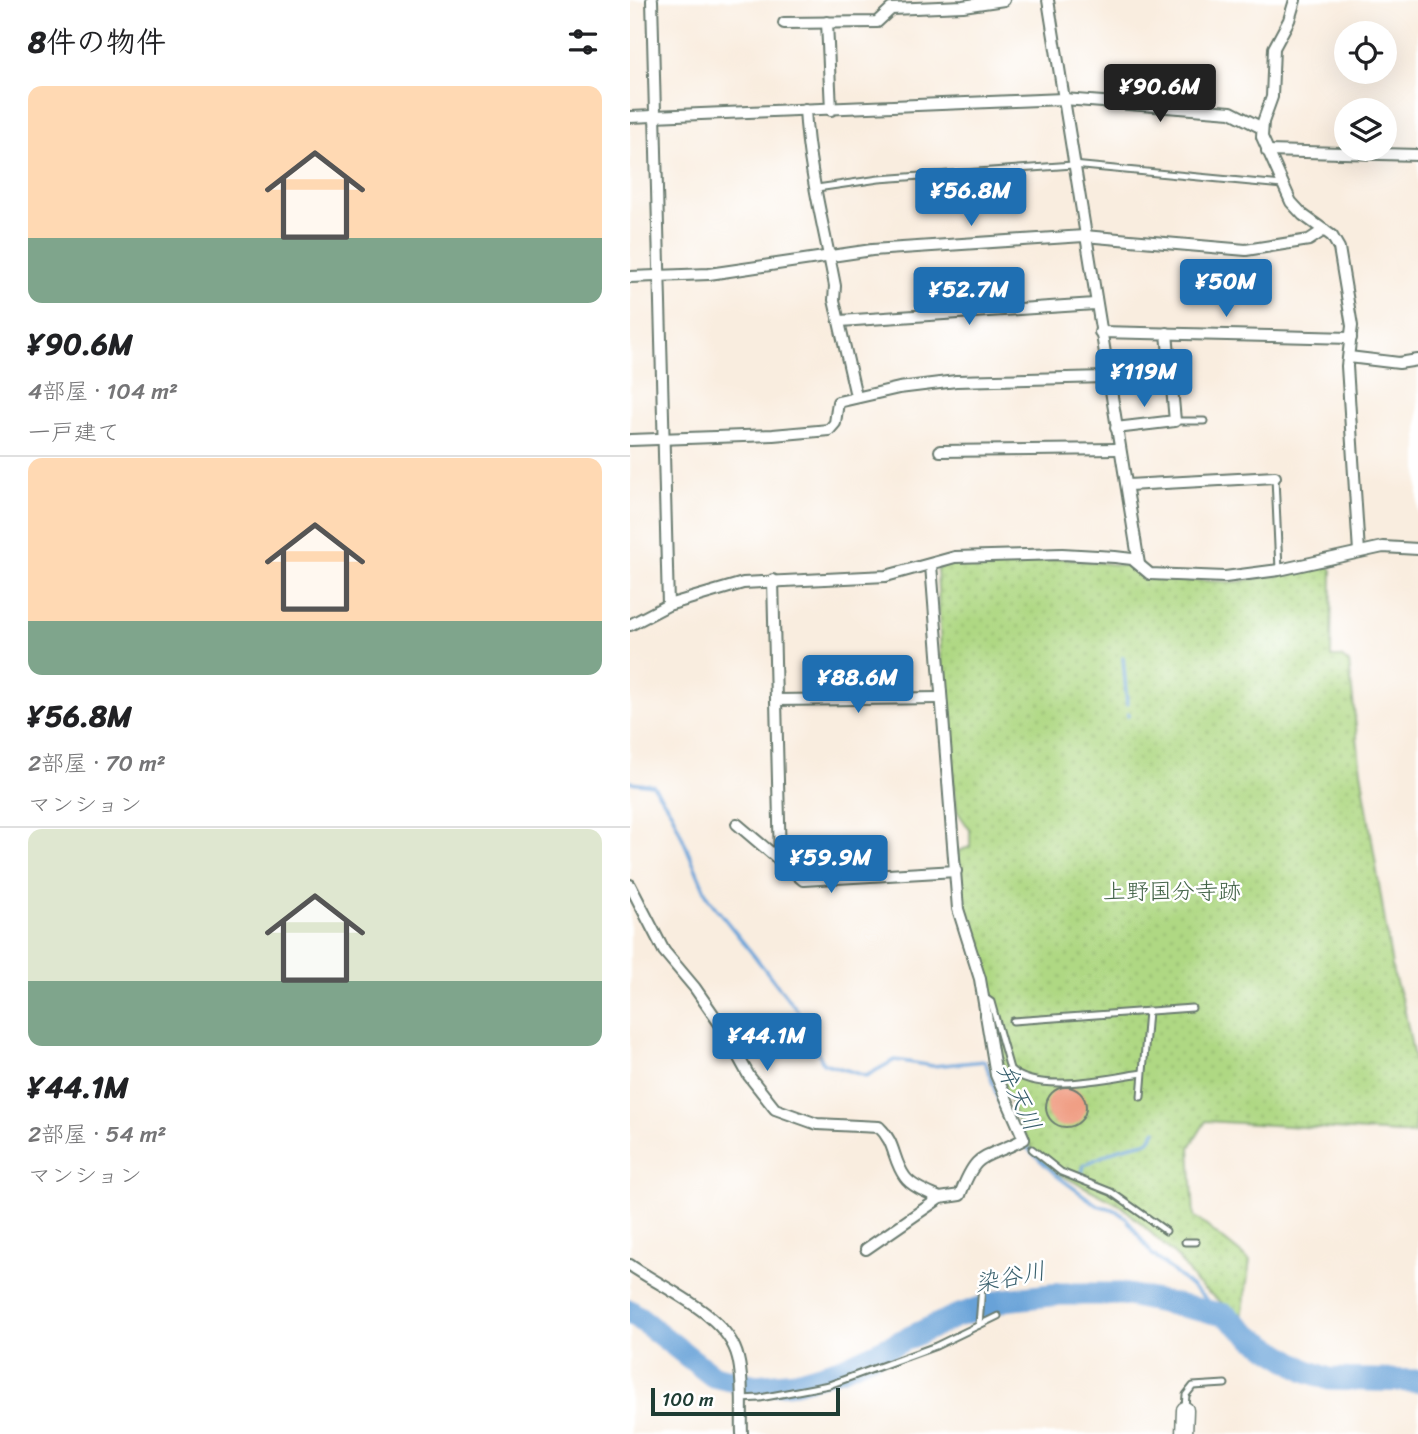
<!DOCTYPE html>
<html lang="ja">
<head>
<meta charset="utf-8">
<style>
	body { margin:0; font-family:Sriracha,"Klee One",sans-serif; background:#f6f6f6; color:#202124; height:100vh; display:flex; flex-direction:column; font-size:26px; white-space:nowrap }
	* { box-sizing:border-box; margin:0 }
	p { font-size:23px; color:#757577 }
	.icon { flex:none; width:38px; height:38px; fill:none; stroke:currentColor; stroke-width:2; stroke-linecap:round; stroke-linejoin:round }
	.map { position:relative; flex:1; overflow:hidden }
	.drawer { display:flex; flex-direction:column; background:#fff; width:630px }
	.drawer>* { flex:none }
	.fabs { position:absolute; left:704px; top:21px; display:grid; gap:14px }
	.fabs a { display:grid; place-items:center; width:63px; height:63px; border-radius:50%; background:#fff; box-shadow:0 7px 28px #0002; font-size:35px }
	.scale { position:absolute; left:21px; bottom:18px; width:189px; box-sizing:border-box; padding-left:7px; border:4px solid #1f3d34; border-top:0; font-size:19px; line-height:24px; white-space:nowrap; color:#1f3d34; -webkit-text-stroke:5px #fff; paint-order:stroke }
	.price { position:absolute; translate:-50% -60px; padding:0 16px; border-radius:7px; background:#1f6fb2; color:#fff; font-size:23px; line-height:46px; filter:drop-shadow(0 2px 4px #0008) }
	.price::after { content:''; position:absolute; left:50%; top:42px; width:21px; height:16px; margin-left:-10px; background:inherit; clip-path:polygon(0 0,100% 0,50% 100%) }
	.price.active { background:#222; color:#fff }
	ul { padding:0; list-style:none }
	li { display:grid; align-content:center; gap:14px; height:371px; padding:0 28px }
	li+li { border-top:2px solid #e0e0e0 }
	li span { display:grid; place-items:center; height:217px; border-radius:14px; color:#555 }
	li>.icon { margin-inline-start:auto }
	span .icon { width:126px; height:126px; fill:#fffc; stroke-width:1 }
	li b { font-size:30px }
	h2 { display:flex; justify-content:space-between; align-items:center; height:84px; padding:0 28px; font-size:30px }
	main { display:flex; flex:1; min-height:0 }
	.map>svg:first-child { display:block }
</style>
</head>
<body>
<main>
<section class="drawer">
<h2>8件の物件<svg class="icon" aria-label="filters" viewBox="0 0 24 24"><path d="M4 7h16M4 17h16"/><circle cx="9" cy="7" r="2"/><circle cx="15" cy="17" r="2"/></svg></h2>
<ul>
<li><span style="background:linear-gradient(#ffd9b3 70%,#7fa58c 0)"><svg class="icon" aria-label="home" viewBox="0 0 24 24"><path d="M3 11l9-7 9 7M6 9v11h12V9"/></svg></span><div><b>¥90.6M</b><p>4部屋 · 104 m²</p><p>一戸建て</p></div></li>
<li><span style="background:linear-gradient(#ffd9b3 75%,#7fa58c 0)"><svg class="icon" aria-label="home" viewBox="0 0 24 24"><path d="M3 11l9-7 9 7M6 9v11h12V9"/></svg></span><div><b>¥56.8M</b><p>2部屋 · 70 m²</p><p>マンション</p></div></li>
<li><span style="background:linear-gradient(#dfe7d0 70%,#7fa58c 0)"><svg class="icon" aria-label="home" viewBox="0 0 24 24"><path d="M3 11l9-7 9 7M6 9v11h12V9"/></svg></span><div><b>¥44.1M</b><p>2部屋 · 54 m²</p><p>マンション</p></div></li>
</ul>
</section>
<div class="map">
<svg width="788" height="1434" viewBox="0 0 788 1434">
	<defs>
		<pattern id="park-dots" width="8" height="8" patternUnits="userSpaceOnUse" patternTransform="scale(1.75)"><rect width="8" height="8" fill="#afd883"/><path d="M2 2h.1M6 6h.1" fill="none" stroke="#96ba72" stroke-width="1.8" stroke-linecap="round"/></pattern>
	</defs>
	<rect width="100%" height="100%" fill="#fff"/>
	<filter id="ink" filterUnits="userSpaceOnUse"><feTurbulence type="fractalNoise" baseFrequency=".0143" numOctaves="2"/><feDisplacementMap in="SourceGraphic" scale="14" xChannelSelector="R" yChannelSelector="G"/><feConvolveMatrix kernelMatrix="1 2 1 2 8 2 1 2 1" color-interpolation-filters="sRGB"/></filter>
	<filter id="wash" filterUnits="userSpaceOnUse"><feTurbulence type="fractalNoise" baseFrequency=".00686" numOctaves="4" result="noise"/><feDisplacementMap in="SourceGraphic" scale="28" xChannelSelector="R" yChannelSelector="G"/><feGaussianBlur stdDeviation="1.57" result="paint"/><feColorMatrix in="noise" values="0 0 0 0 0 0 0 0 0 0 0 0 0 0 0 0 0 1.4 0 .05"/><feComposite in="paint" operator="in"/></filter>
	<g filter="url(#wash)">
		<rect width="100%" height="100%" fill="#f9eddf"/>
		<path fill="url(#park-dots)" stroke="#678a5c" stroke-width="2" d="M432,558L497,566L509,574L527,579L607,582L698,565L702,570L701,657H711L719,663L730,764L763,973L774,1007L788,1078L784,1134L576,1121L560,1147L564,1216L620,1261L612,1318L567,1284L548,1258L492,1206L429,1174L405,1154L390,1127L369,1074L357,987L333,908L328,851L340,847V830L327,811L313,696L307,569L326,560Z"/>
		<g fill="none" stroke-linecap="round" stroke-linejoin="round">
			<g stroke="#68a2d8" stroke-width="3.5">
				<path d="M493,657L497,704"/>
				<path d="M498,714V716"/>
				<path d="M0,782L23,785L42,813L78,898L172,1016L193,1063L236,1076L265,1060L303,1066L355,1061L374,1116L384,1129"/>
				<path d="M391,1142L427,1176L467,1205L485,1210L496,1218L522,1254L595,1315"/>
				<path d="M451,1177L454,1165L490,1148L519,1141L526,1130"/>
			</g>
			<path stroke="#68a2d8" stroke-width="23" d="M0,1311L83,1376L126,1386L166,1382L213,1368L324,1317L374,1300L430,1294H493L595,1315L624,1338L675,1370L699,1379L788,1381"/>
		</g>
		<g id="blocks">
			<circle fill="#f09d83" cx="436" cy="1107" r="20"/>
		</g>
	</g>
	<g filter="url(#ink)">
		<use href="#blocks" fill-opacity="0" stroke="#6b7b70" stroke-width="2"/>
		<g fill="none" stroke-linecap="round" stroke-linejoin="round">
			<g stroke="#6b7b70" stroke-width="9">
				<g id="lane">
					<path d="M187,188L249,179L443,165L652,185"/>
					<path d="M546,421H574"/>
					<path d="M645,477L649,570"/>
					<path d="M354,997L361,1002L380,1069C406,1095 479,1078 512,1073"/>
					<path d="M383,1021L562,1008"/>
					<path d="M511,1097L518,1011"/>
					<path d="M402,1149L431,1172L481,1192L536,1231"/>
					<path d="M555,1242H566"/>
					<path d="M349,1325L352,1286"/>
					<path d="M111,1399L130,1398L199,1385L306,1346L368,1316"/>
					<path d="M555,1407L556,1395L563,1386L595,1384"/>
				</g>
			</g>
			<g stroke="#6b7b70" stroke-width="14">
				<g id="street">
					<path d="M22,0L38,605"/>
					<path d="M418,0L509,564"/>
					<path d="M665,0L659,20L644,48L642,97L633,122L632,137L661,202L673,215L702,236L709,248L722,326L717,366L729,552"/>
					<path d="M197,22L201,110"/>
					<path d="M154,23L247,22L261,9L333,6L374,0"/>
					<path d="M175,109C178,168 194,227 205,286L204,300L226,396"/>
					<path d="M0,117L434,99L601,112L632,128"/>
					<path d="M637,151L788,155"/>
					<path d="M0,277L79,274L242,250L454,236L616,250L679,240L694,230"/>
					<path d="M210,321L465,304"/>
					<path d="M470,332L721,338"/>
					<path d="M719,357L769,363L788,360"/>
					<path d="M486,428L545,421L537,333"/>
					<path d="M0,440L143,435L199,430L205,423L208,402L269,388L326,381L476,377"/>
					<path d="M310,451L489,449"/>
					<path d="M498,485L645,477"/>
					<path d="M143,580L150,861"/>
					<path d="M0,625L38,605L113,583L256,576L325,557L432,554L485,557L502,559L520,574L595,577L649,570L753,547L788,549"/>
					<path d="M146,700L310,698"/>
					<path d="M107,824L173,880L326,871"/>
					<path d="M0,885L34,951L65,988L92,1027L119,1076L145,1109L187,1124L249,1127C266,1143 262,1159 275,1177C282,1187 299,1193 310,1198"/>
					<path d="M236,1249L310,1198L330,1195C348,1147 354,1161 394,1139L366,1075L350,979L328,909L301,565"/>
					<path d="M0,1265C35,1290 98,1314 108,1358C114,1382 111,1410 112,1434"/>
				</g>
			</g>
			<g stroke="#6b7b70" stroke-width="19">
				<path id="secondary" d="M554,1434L555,1410"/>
			</g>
			<use href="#lane" stroke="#fff" stroke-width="5"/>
			<use href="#street" stroke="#fff" stroke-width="10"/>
			<use href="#secondary" stroke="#fff" stroke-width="16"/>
		</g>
	</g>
	<g text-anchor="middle" stroke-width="5" stroke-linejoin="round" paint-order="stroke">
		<g font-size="23" fill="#436448" stroke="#fff">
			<text x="542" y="899">上野国分寺跡</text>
		</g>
		<g font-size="24" font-style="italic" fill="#39606d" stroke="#fff">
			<text transform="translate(389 1097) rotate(65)" y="8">弁天川</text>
			<text transform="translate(380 1277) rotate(-11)" y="8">染谷川</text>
		</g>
	</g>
</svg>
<div class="fabs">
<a><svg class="icon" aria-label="locate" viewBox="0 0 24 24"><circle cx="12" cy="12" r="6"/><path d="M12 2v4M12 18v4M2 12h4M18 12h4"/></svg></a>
<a><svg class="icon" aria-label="layers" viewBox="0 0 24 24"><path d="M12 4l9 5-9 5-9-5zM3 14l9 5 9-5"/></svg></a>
</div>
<div class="scale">100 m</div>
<b class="price active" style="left:530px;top:124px">¥90.6M</b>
<b class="price" style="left:341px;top:228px">¥56.8M</b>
<b class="price" style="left:596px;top:319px">¥50M</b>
<b class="price" style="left:339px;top:327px">¥52.7M</b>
<b class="price" style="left:514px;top:409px">¥119M</b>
<b class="price" style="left:228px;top:715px">¥88.6M</b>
<b class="price" style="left:201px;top:895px">¥59.9M</b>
<b class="price" style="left:137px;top:1073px">¥44.1M</b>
</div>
</main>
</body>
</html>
